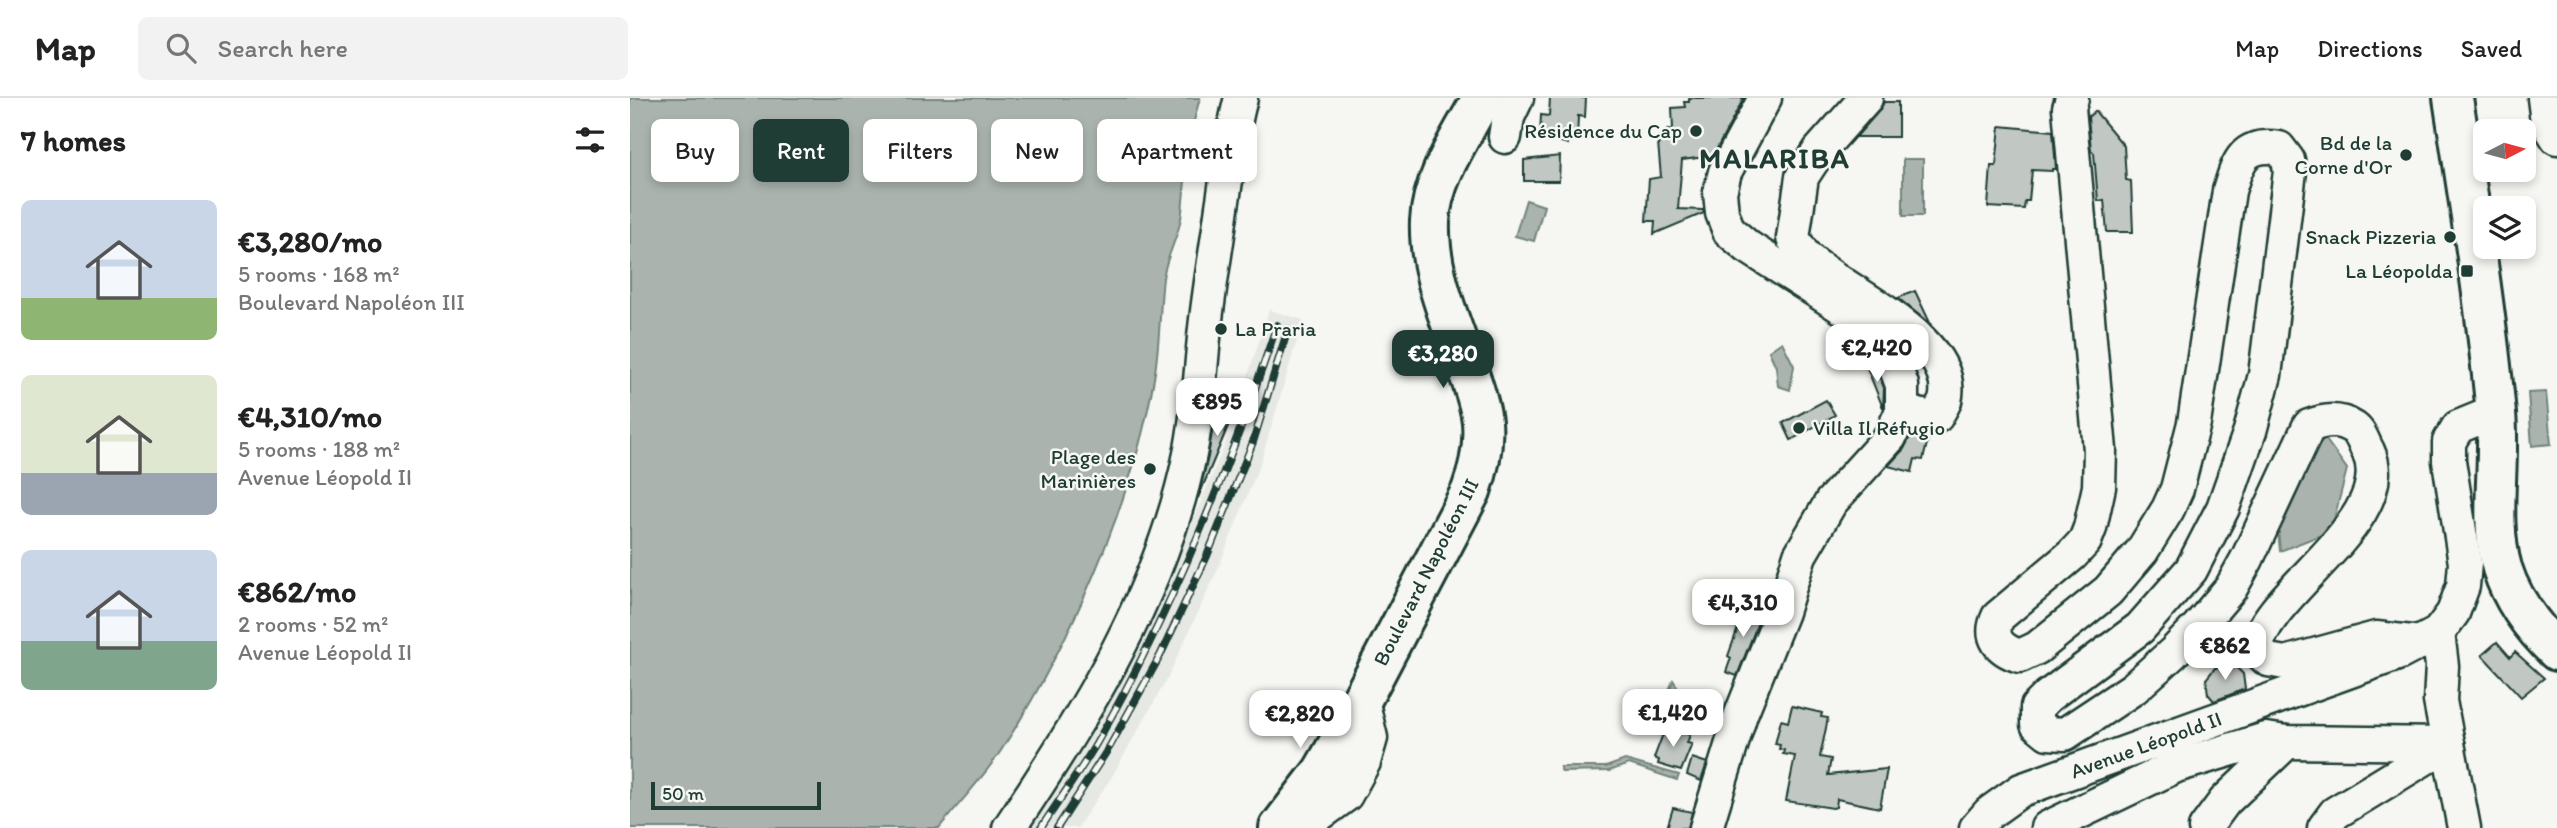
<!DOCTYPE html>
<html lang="en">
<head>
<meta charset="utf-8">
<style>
	body { margin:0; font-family:Itim,sans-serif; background:#f2f2f2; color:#222; height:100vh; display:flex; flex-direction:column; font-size:26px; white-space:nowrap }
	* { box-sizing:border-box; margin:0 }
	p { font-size:23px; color:#767676 }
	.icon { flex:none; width:38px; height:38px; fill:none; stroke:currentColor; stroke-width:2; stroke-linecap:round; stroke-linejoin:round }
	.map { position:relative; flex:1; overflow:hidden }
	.sheet { display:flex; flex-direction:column; background:#fff; width:630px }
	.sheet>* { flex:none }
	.hud { position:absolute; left:21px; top:21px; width:665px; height:63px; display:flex; gap:14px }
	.needle { width:46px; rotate:84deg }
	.controls { position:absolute; left:1843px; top:21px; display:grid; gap:14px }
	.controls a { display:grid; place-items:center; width:63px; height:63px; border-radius:10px; background:#fff; box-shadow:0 4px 10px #0003; font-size:35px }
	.scale { position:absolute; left:21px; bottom:18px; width:170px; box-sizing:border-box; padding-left:7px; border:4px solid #1f3d34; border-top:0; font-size:19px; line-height:24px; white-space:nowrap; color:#1f3d34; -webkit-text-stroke:5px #f6f6f2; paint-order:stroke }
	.price { position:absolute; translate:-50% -60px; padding:0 16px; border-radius:14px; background:#fff; color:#222; font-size:23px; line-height:46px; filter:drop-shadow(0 2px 4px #0008) }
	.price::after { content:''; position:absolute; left:50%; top:42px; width:21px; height:16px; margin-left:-10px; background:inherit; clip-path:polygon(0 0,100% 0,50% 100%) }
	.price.current { background:#1f3d34; color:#fff }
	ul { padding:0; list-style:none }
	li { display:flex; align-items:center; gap:21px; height:175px; padding:0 21px }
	li span { display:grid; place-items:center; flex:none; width:196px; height:140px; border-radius:10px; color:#555 }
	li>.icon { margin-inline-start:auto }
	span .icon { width:84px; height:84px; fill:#fffc; stroke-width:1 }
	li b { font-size:30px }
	h2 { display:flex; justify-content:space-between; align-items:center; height:84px; padding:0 21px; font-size:30px }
	.chip { padding:0 24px; border-radius:10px; background:#fff; box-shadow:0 4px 10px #0003; font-size:24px; line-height:63px }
	.chip.current { background:#1f3d34; color:#fff }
	header { display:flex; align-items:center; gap:42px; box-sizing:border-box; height:98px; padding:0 35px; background:#fff; border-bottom:2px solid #e0e0e0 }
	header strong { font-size:33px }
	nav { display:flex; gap:38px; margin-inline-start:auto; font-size:24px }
	.search { width:490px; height:63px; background:#f2f2f2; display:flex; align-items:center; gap:18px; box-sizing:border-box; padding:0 24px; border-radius:10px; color:#767676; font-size:26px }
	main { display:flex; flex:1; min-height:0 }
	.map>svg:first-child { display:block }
</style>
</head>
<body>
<header>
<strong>Map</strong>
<div class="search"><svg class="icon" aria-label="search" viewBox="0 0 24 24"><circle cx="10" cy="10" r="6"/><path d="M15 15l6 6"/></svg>Search here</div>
<nav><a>Map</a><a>Directions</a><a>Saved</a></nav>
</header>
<main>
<section class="sheet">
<h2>7 homes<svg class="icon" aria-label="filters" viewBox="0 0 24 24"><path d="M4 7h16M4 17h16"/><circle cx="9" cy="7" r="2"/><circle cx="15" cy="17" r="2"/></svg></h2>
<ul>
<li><span style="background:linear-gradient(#c9d6e8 70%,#8fb573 0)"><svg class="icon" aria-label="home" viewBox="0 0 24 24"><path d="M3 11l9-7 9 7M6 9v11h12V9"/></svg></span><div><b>€3,280/mo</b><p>5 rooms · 168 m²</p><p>Boulevard Napoléon III</p></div></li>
<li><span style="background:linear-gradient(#dfe7d0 70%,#9aa5b1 0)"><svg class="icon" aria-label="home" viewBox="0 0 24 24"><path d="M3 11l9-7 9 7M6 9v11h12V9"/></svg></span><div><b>€4,310/mo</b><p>5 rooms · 188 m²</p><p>Avenue Léopold II</p></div></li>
<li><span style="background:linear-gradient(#c9d6e8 65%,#7fa58c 0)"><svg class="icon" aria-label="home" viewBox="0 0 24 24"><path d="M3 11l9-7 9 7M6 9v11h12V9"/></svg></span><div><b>€862/mo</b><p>2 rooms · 52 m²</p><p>Avenue Léopold II</p></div></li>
</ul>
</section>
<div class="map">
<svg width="1927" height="730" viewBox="0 0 1927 730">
	<rect width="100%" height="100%" fill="#f6f6f2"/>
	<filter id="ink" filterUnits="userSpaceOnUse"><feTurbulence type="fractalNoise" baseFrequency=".0143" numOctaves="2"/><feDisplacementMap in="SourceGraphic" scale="14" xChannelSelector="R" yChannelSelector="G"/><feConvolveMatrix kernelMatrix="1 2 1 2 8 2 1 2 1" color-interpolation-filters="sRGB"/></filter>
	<g filter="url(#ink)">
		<path fill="#e6e8e4" d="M639,212L673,222L631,363L587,473L537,581L481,680L447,730H394L479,591L548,458L599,337Z"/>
		<g fill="#aab3ae" stroke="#72847d" stroke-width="2">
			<path d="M0,0H570C558,41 556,73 552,114C550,137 536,158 533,180C529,216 530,251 523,286C501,408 439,547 372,651C354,679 330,704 309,730H0Z"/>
			<rect x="1273" y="61" width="20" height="57"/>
			<path d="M896,102L914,108L904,143L885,138Z"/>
			<path d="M1152,244L1164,268L1160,292L1148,288L1146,269L1139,253Z"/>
			<path d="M1916,294L1921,346L1902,348L1898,295Z"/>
			<path d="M1694,339L1717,371L1701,433L1650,453L1648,432L1670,365Z"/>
			<path d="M1043,582L1061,610L1058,615L1048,612L1045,617L1032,612Z"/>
			<path d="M995,662L1049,677L1047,682L999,666L979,673L932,674L930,669H976Z"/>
		</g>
		<g fill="#c1c8c3" stroke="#1f3d34" stroke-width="2">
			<path d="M920,0H956L955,19L948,18L947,41L939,40L938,46L910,38L911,17L919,18Z"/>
			<path d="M1059,0H1114L1083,58L1052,62L1048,111L1073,112L1074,115L1024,136L1025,123H1016L1019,81L1031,79L1028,45L1037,44V32L1043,31L1042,10L1055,9L1054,4H1059Z"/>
			<path d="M1254,4H1268V39H1226L1250,12Z"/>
			<path d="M1465,13L1494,48L1496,82L1501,83L1503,134H1477L1474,102L1468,103L1464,55L1461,52L1458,19Z"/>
			<path d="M1370,28L1423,33L1426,71H1422V73L1402,72L1399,103H1395L1394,111L1358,109L1361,68H1366Z"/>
			<path d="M930,58L929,83H894V62Z"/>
			<path d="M1285,193L1301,227L1268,200Z"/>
			<path d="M1246,269L1254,290L1253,310L1238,272Z"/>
			<path d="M1196,302L1205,317L1161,342L1153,325Z"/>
			<path d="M586,309L603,316L568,400L578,359Z"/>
			<path d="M1282,335L1299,337L1293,362L1285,361L1282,374L1258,368L1274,351Z"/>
			<path d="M1116,507L1132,514L1107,578L1096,574L1101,560L1098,558Z"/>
			<path d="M1867,544L1880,559L1885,554L1914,580L1891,599L1852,557Z"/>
			<path d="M1598,567L1606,569L1613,576L1615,591L1584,603L1578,596L1576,581L1585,570Z"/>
			<path d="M1162,608L1192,615L1191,619L1198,620L1190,659L1201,661L1198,677L1257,671L1250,710L1207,701L1206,709L1203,710L1156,703L1165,658L1153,656L1154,652L1149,651L1150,647L1145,646L1151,622L1158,624Z"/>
			<path d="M1036,628L1060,637L1057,645L1062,646L1051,673L1028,666L1029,662L1024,660Z"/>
			<path d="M1062,660L1077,665L1071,683L1057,677Z"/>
			<path d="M1043,710L1062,714L1058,730H1037Z"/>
		</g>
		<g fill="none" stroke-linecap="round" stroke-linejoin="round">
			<g stroke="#1f3d34" stroke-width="37">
				<g id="minor">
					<path d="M1236,0L1189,53L1172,79L1163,140C1167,146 1171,153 1175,158C1210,193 1331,240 1315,303C1313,308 1309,313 1307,318L1296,319L1272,313"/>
					<path d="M1442,0L1439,10L1470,352L1469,389L1460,430L1455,443L1442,457L1368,519C1358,540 1370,552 1390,558L1407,550L1478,493L1512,453L1538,411L1547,391L1564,325L1599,93C1608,64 1613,44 1649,50L1658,62L1660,73L1635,277L1620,333L1593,410L1561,472L1510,530L1418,598L1407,609V626L1418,635L1435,636L1504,590L1543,555L1568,529L1601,490L1617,461L1679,328C1695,322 1709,320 1724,330C1731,335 1734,346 1738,353C1770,421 1636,493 1626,551L1638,562L1655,565L1746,540L1791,545"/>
					<path d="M1914,0L1917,24L1927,40"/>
					<path d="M875,39L878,19L887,0"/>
					<path d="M1808,535L1812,568L1810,603L1834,730"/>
					<path d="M656,722L690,716L716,697L734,664L741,640L732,601"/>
					<path d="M379,730C456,616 532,493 560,356C568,318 570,279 574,240C578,197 586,153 592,109C598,73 601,36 611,0"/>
					<path d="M1076,730L1111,616L1152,514L1170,457L1201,404L1260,339L1272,313V287L1256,244L1230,221L1118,149L1099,133L1092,115L1090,94L1095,74L1135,0"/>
					<path d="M1346,730L1359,715L1391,692L1770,555L1808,535L1823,515L1833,488L1835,465L1819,363V344L1828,329L1850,320L1866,318"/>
					<path d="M1417,730L1546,668L1636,641L1657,644L1818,646"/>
					<path d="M1575,730L1595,703L1657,644"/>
					<path d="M1694,730L1705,715L1818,646"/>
				</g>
			</g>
			<g stroke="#1f3d34" stroke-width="44">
				<g id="major">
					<path d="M1823,0C1839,105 1856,210 1866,316C1871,366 1858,421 1872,470C1882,502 1903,530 1927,553"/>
					<path d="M649,730L692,674L711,641L841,393C849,371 854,348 852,324C850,305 843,286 836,268C820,221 798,173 800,123C802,79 832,38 852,0"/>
				</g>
			</g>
			<use href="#minor" stroke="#f6f6f2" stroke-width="32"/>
			<use href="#major" stroke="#f6f6f2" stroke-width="38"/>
			<g stroke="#1f3d34" stroke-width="8">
				<g id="rail">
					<path d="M411,730C429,702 449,675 466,646C542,513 598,372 647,227"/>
					<path d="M427,730L480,648L530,558L577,458L623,344L658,231"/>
				</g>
			</g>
			<use href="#rail" stroke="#f6f6f2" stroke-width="5" stroke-dasharray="16" stroke-linecap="butt"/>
		</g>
	</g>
	<g fill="#1f3d34" stroke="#f6f6f2" stroke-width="2.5">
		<circle cx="1066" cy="33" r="7"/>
		<circle cx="1776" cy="57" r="7"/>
		<circle cx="1820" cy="139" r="7"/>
		<rect x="1830" y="166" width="14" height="14" rx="3.5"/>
		<circle cx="591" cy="231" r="7"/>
		<circle cx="1169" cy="330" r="7"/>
		<circle cx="520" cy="371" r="7"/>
	</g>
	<g text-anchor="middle" stroke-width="5" stroke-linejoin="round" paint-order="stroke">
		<g font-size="21" fill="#1f3d34" stroke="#f6f6f2" text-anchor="end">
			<text x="1052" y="40">Résidence du Cap</text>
			<text x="1762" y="52">Bd de la<tspan x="1762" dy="24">Corne d'Or</tspan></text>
			<text x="1806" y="146">Snack Pizzeria</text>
			<text x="1823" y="180">La Léopolda</text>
			<text x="605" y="238" text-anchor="start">La Praria</text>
			<text x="1183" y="337" text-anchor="start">Villa Il Réfugio</text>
			<text x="506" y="366">Plage des<tspan x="506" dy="24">Marinières</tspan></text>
		</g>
		<g font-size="21" fill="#1f3d34" stroke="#f6f6f2">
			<text transform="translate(796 474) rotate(-63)" y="7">Boulevard Napoléon III</text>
			<text transform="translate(1516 647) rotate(-20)" y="7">Avenue Léopold II</text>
		</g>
		<g font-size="28" font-weight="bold" letter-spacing="2" fill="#1f3d34" stroke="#f6f6f2">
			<text x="1145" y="70">MALARIBA</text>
		</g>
	</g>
</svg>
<div class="controls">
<a><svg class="needle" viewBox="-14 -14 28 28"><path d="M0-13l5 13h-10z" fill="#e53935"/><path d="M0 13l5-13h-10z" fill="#767676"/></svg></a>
<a><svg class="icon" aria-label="layers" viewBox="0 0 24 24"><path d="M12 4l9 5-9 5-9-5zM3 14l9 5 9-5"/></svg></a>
</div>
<div class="scale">50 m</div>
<b class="price" style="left:1247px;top:286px">€2,420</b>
<b class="price current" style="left:813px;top:292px">€3,280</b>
<b class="price" style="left:587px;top:340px">€895</b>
<b class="price" style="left:1113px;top:541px">€4,310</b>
<b class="price" style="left:1595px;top:584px">€862</b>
<b class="price" style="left:1043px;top:651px">€1,420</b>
<b class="price" style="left:670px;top:652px">€2,820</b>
<div class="hud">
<a class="chip">Buy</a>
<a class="chip current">Rent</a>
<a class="chip">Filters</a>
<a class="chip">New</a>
<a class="chip">Apartment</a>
</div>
</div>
</main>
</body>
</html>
